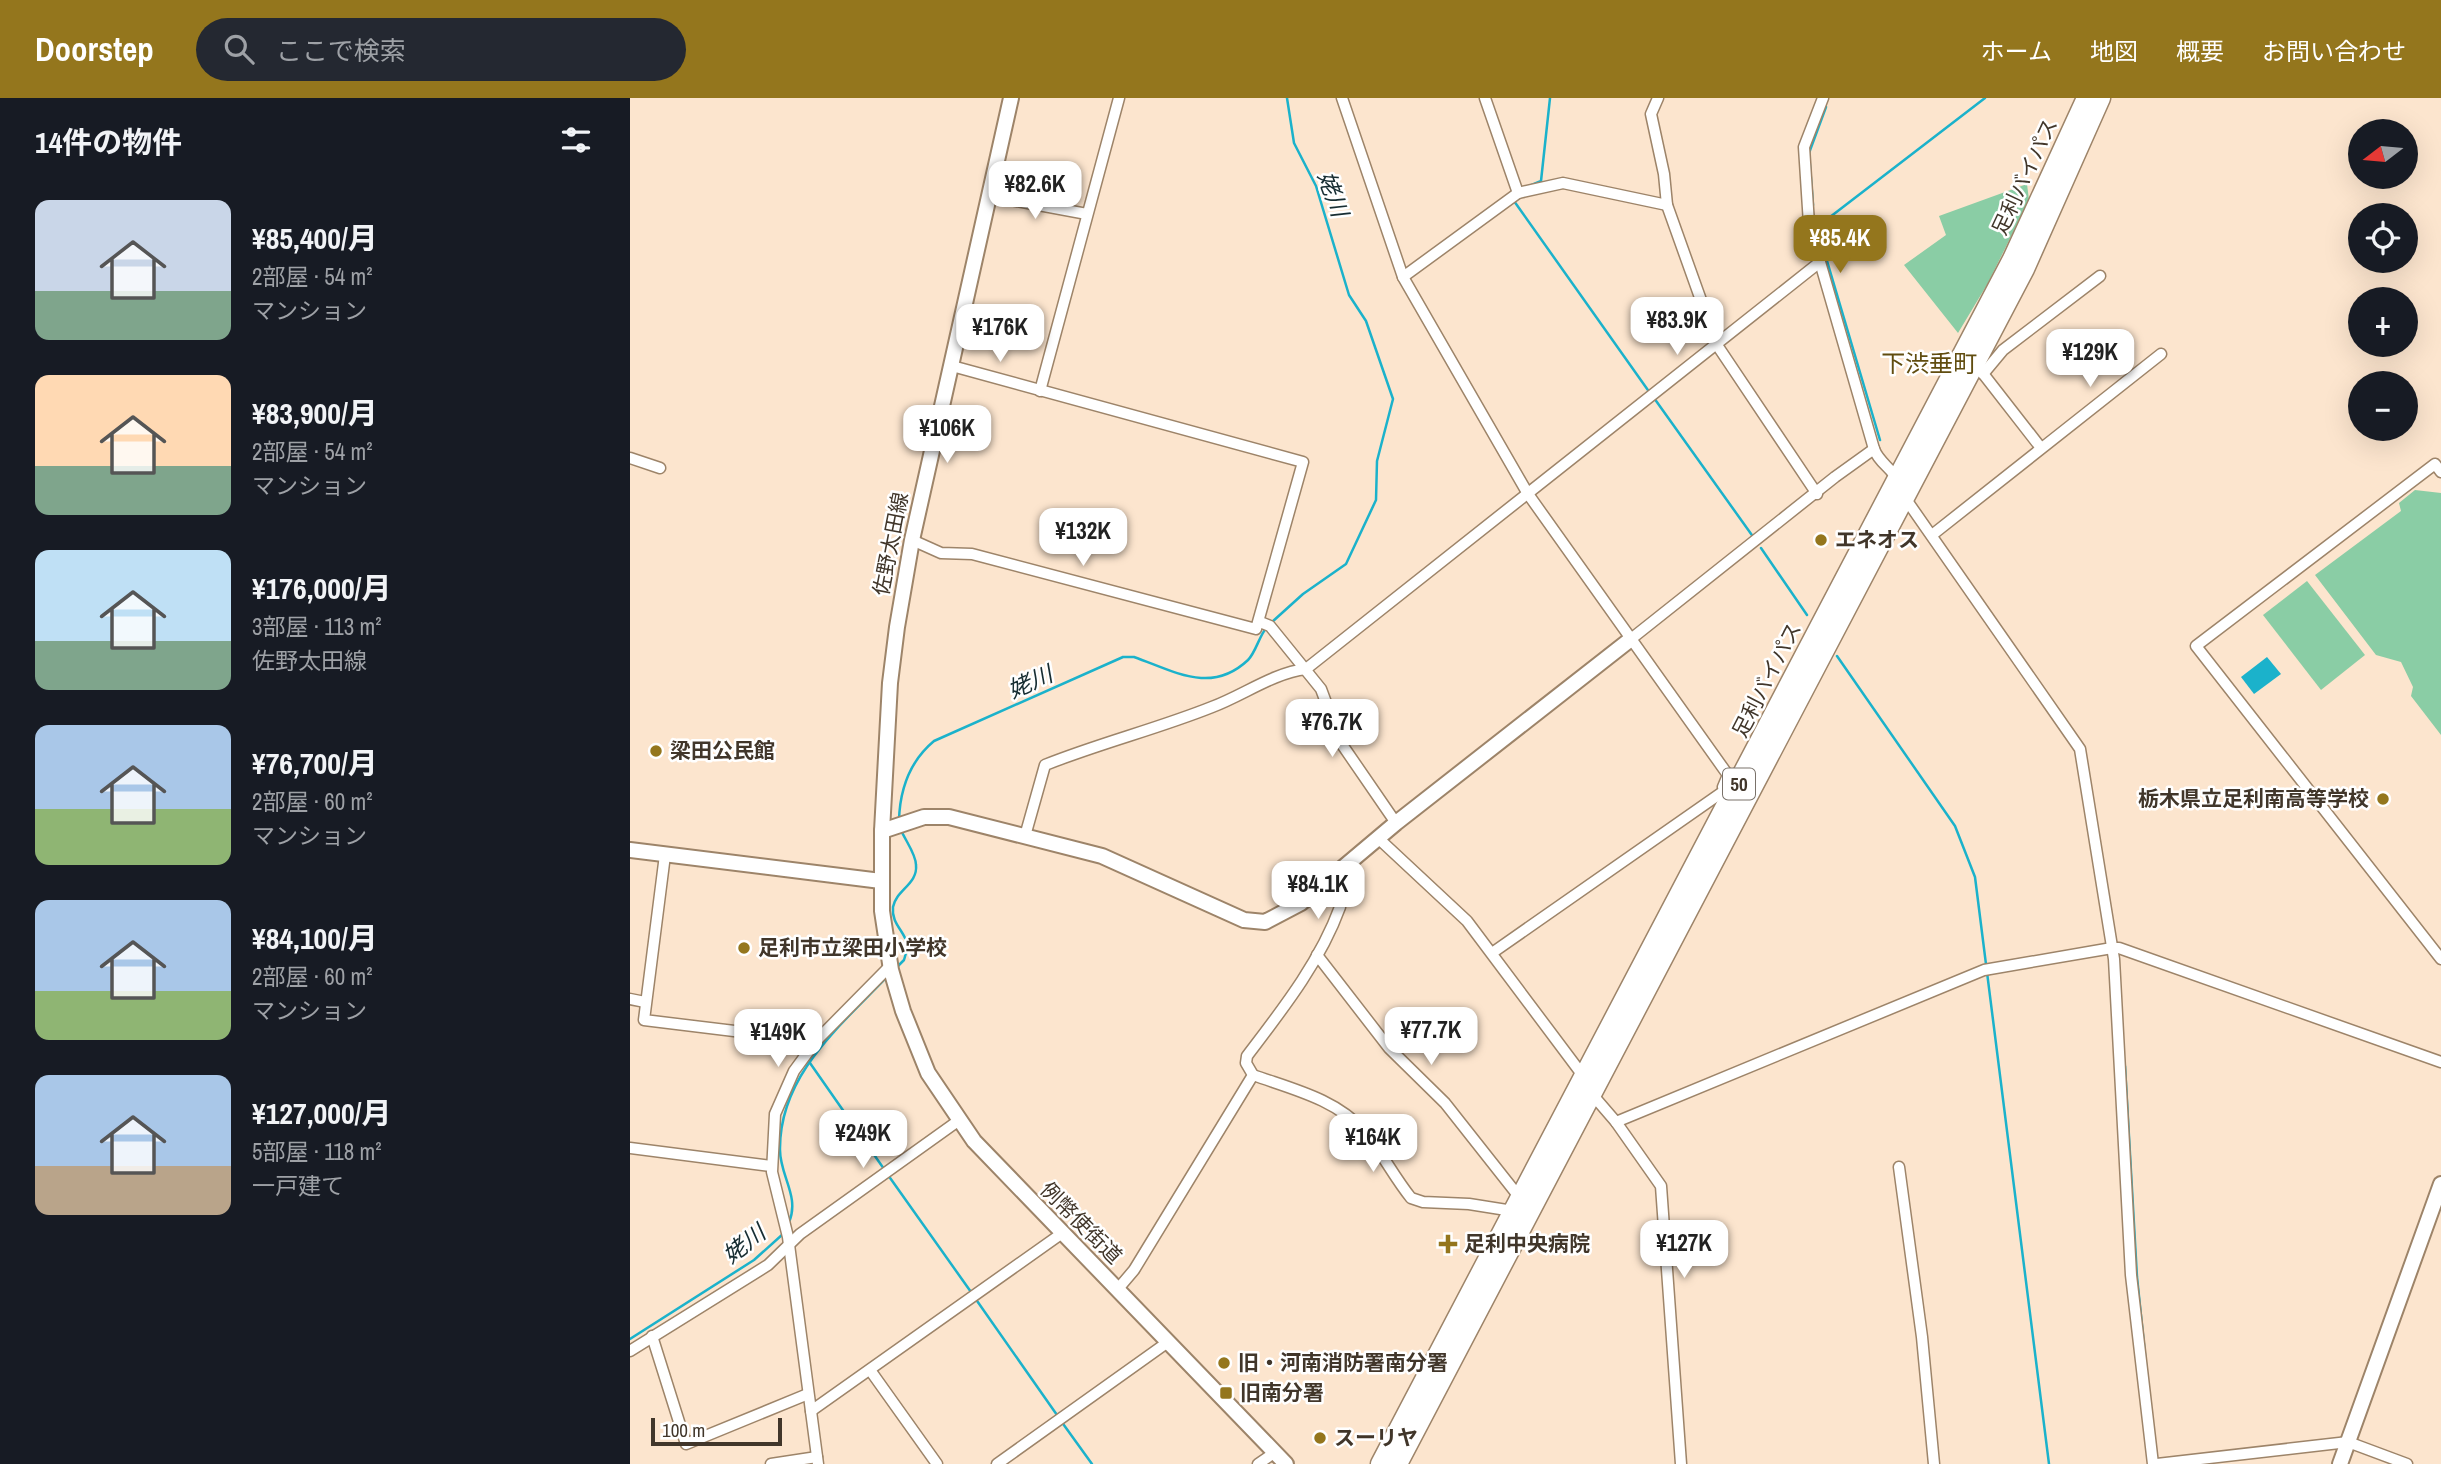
<!DOCTYPE html>
<html lang="ja">
<head>
<meta charset="utf-8">
<style>
	body { margin:0; font-family:"Archivo Narrow","Noto Sans JP",sans-serif; background:#242831; color:#f1f3f6; height:100vh; display:flex; flex-direction:column; font-size:26px; white-space:nowrap }
	* { box-sizing:border-box; margin:0 }
	p { font-size:23px; color:#9ea1a6 }
	.icon { flex:none; width:38px; height:38px; fill:none; stroke:currentColor; stroke-width:2; stroke-linecap:round; stroke-linejoin:round }
	.map { position:relative; flex:1; overflow:hidden }
	.drawer { display:flex; flex-direction:column; background:#171b24; width:630px }
	.drawer>* { flex:none }
	.needle { width:46px; rotate:254deg }
	.tools { position:absolute; left:1718px; top:21px; display:grid; gap:14px }
	.tools a { display:grid; place-items:center; width:70px; height:70px; border-radius:50%; background:#171b24; box-shadow:0 7px 28px #0002; font-size:35px }
	.scale { position:absolute; left:21px; bottom:18px; width:131px; box-sizing:border-box; padding-left:7px; border:4px solid #41362a; border-top:0; font-size:19px; line-height:24px; white-space:nowrap; color:#41362a; -webkit-text-stroke:5px #fff; paint-order:stroke }
	.price { position:absolute; translate:-50% -60px; padding:0 16px; border-radius:14px; background:#fff; color:#222; font-size:23px; line-height:46px; filter:drop-shadow(0 2px 4px #0008) }
	.price::after { content:''; position:absolute; left:50%; top:42px; width:21px; height:16px; margin-left:-10px; background:inherit; clip-path:polygon(0 0,100% 0,50% 100%) }
	.price.on { background:#94761d; color:#fff }
	ul { padding:0; list-style:none }
	li { display:flex; align-items:center; gap:21px; height:175px; padding:0 35px }
	li span { display:grid; place-items:center; flex:none; width:196px; height:140px; border-radius:14px; color:#555 }
	li>.icon { margin-inline-start:auto }
	span .icon { width:84px; height:84px; fill:#fffc; stroke-width:1 }
	li b { font-size:30px }
	h2 { display:flex; justify-content:space-between; align-items:center; height:84px; padding:0 35px; font-size:30px }
	header { display:flex; align-items:center; gap:42px; box-sizing:border-box; height:98px; padding:0 35px; background:#94761d; color:#fff }
	header strong { font-size:33px }
	nav { display:flex; gap:38px; margin-inline-start:auto; font-size:24px }
	.search { width:490px; height:63px; background:#242831; display:flex; align-items:center; gap:18px; box-sizing:border-box; padding:0 24px; border-radius:38px; color:#9ea1a6; font-size:26px }
	main { display:flex; flex:1; min-height:0 }
	.map>svg:first-child { display:block }
</style>
</head>
<body>
<header>
<strong>Doorstep</strong>
<div class="search"><svg class="icon" aria-label="search" viewBox="0 0 24 24"><circle cx="10" cy="10" r="6"/><path d="M15 15l6 6"/></svg>ここで検索</div>
<nav><a>ホーム</a><a>地図</a><a>概要</a><a>お問い合わせ</a></nav>
</header>
<main>
<section class="drawer">
<h2>14件の物件<svg class="icon" aria-label="filters" viewBox="0 0 24 24"><path d="M4 7h16M4 17h16"/><circle cx="9" cy="7" r="2"/><circle cx="15" cy="17" r="2"/></svg></h2>
<ul>
<li><span style="background:linear-gradient(#c9d6e8 65%,#7fa58c 0)"><svg class="icon" aria-label="home" viewBox="0 0 24 24"><path d="M3 11l9-7 9 7M6 9v11h12V9"/></svg></span><div><b>¥85,400/月</b><p>2部屋 · 54 m²</p><p>マンション</p></div></li>
<li><span style="background:linear-gradient(#ffd9b3 65%,#7fa58c 0)"><svg class="icon" aria-label="home" viewBox="0 0 24 24"><path d="M3 11l9-7 9 7M6 9v11h12V9"/></svg></span><div><b>¥83,900/月</b><p>2部屋 · 54 m²</p><p>マンション</p></div></li>
<li><span style="background:linear-gradient(#bfe0f5 65%,#7fa58c 0)"><svg class="icon" aria-label="home" viewBox="0 0 24 24"><path d="M3 11l9-7 9 7M6 9v11h12V9"/></svg></span><div><b>¥176,000/月</b><p>3部屋 · 113 m²</p><p>佐野太田線</p></div></li>
<li><span style="background:linear-gradient(#a9c7e8 60%,#8fb573 0)"><svg class="icon" aria-label="home" viewBox="0 0 24 24"><path d="M3 11l9-7 9 7M6 9v11h12V9"/></svg></span><div><b>¥76,700/月</b><p>2部屋 · 60 m²</p><p>マンション</p></div></li>
<li><span style="background:linear-gradient(#a9c7e8 65%,#8fb573 0)"><svg class="icon" aria-label="home" viewBox="0 0 24 24"><path d="M3 11l9-7 9 7M6 9v11h12V9"/></svg></span><div><b>¥84,100/月</b><p>2部屋 · 60 m²</p><p>マンション</p></div></li>
<li><span style="background:linear-gradient(#a9c7e8 65%,#b9a48a 0)"><svg class="icon" aria-label="home" viewBox="0 0 24 24"><path d="M3 11l9-7 9 7M6 9v11h12V9"/></svg></span><div><b>¥127,000/月</b><p>5部屋 · 118 m²</p><p>一戸建て</p></div></li>
</ul>
</section>
<div class="map">
<svg width="1811" height="1366" viewBox="0 0 1811 1366">
	<rect width="100%" height="100%" fill="#fce5ce"/>
	<g fill="#8acda5">
		<path d="M1397,86L1399,102L1358,185L1328,235L1274,167L1316,137L1309,118Z"/>
		<path d="M1785,392L1811,395V637L1781,598L1783,589L1771,564L1746,557L1685,477L1771,413L1769,405Z"/>
		<path d="M1677,483L1735,557L1691,592L1633,517Z"/>
	</g>
	<g fill="#1bb2cb">
		<path d="M1637,559L1651,576L1624,596L1611,579Z"/>
		<path d="M131,916L165,921L163,936L129,932Z"/>
	</g>
	<g fill="none" stroke-linecap="round" stroke-linejoin="round">
		<g stroke="#1bb2cb" stroke-width="2.5">
			<path d="M897,89L911,83L920,0"/>
			<path d="M884,103L1020,295"/>
			<path d="M1183,107L1179,55L1196,9"/>
			<path d="M1184,119L1250,342"/>
			<path d="M1187,129L1355,0"/>
			<path d="M1024,300L1124,440"/>
			<path d="M1131,450L1177,517"/>
			<path d="M642,524L673,496L716,466L746,402L747,363L763,301L736,223L719,197L686,88L664,45L657,0"/>
			<path d="M1207,558L1325,728L1345,779L1419,1366"/>
			<path d="M269,722C270,691 280,663 304,643L493,559H504C544,573 581,597 618,562C626,554 629,538 637,529"/>
			<path d="M266,870L274,862L278,848C275,833 261,826 263,809C266,792 288,786 286,767C286,756 275,742 271,732"/>
			<path d="M180,965L254,1071"/>
			<path d="M1495,968L1507,1179L1517,1276"/>
			<path d="M258,1077L341,1194"/>
			<path d="M159,1124C170,1099 150,1078 150,1052C149,978 209,929 256,880"/>
			<path d="M345,1200L427,1317"/>
			<path d="M0,1241L124,1162L153,1136"/>
			<path d="M431,1323L462,1366"/>
		</g>
		<g stroke="#9d8469" stroke-width="13">
			<g id="street">
				<path d="M712,0L773,179L898,396L1098,677L1093,689L1101,699"/>
				<path d="M855,0L888,95"/>
				<path d="M1028,0L1021,16L1034,76L1037,107L1087,247L1187,396"/>
				<path d="M1193,0L1174,49L1179,126L1244,351C1249,365 1262,370 1268,383"/>
				<path d="M359,98L457,116"/>
				<path d="M773,179L888,95L933,85L1037,107"/>
				<path d="M1351,273L1411,350"/>
				<path d="M1353,276L1373,252L1470,178"/>
				<path d="M410,293L489,0"/>
				<path d="M0,360L30,370"/>
				<path d="M1811,374L1805,366L1566,548L1811,861"/>
				<path d="M1273,397L1450,651L1484,861L1501,1177L1523,1366"/>
				<path d="M1302,437L1531,256"/>
				<path d="M282,442L311,455L342,456L626,531L673,364L322,268"/>
				<path d="M630,524L640,528L691,591L711,645L766,725"/>
				<path d="M1001,541L1205,379L1244,351"/>
				<path d="M395,738L415,667C470,645 527,631 582,609C614,597 643,575 676,571L1190,164"/>
				<path d="M748,740L837,823L954,979"/>
				<path d="M35,757L14,922L186,943"/>
				<path d="M862,855L1094,693"/>
				<path d="M687,857L759,950L815,1005L890,1100"/>
				<path d="M0,901L15,904"/>
				<path d="M623,977C662,991 706,1001 734,1033C751,1053 764,1079 781,1100L793,1104L839,1106L883,1113"/>
				<path d="M961,995L986,1024L1031,1088L1051,1366"/>
				<path d="M986,1024L1354,872L1482,850H1489L1811,964"/>
				<path d="M0,1050L141,1068"/>
				<path d="M1269,1069L1292,1239L1304,1366"/>
				<path d="M487,1192L504,1172L623,977L616,965L617,958C652,912 690,864 710,809L707,801L691,787"/>
				<path d="M22,1238L56,1346L178,1296"/>
				<path d="M0,1253L138,1167L170,1136L328,1023"/>
				<path d="M240,1272L307,1366"/>
				<path d="M181,1313L431,1136"/>
				<path d="M141,1366L187,1359"/>
				<path d="M188,1366L158,1139L142,1074L145,1016L164,973L186,943L260,868"/>
				<path d="M367,1366L538,1244"/>
				<path d="M628,1366L644,1355"/>
				<path d="M1527,1366L1718,1344L1777,1366"/>
			</g>
		</g>
		<g stroke="#9d8469" stroke-width="18">
			<g id="secondary">
				<path d="M381,0L282,442L267,529L260,585L252,733V813L261,872L273,913L298,975L344,1043L656,1366"/>
				<path d="M252,733L294,719H319L472,758L614,822L635,824L671,805L766,725L1001,541"/>
				<path d="M0,752L251,783"/>
				<path d="M1710,1366L1811,1086"/>
			</g>
		</g>
		<g stroke="#9d8469" stroke-width="21">
			<g id="highway">
				<path d="M750,1366L1382,161L1456,0"/>
				<path d="M768,1366L1395,171L1471,0"/>
			</g>
		</g>
		<use href="#street" stroke="#fff" stroke-width="10"/>
		<use href="#secondary" stroke="#fff" stroke-width="14"/>
		<use href="#highway" stroke="#fff" stroke-width="18"/>
	</g>
	<g fill="#94761d" stroke="#fff" stroke-width="2.5">
		<circle cx="1191" cy="442" r="7"/>
		<circle cx="26" cy="653" r="7"/>
		<circle cx="1753" cy="701" r="7"/>
		<circle cx="114" cy="850" r="7"/>
		<path d="M814.5 1135.5h7v7h7v7h-7v7h-7v-7h-7v-7h7z"/>
		<circle cx="594" cy="1265" r="7"/>
		<rect x="589" y="1288" width="14" height="14" rx="3.5"/>
		<circle cx="690" cy="1340" r="7"/>
	</g>
	<g text-anchor="middle" stroke-width="5" stroke-linejoin="round" paint-order="stroke">
		<rect fill="#fff" stroke="#7a726a" stroke-width="2" x="1093" y="670.5" width="32" height="31" rx="5"/>
		<g font-size="19" font-weight="bold" fill="#41362a">
			<text x="1109" y="693">50</text>
		</g>
		<g font-size="21" fill="#41362a" stroke="#fff">
			<text transform="translate(1395 79) rotate(-65)" y="7">足利バイパス</text>
			<text transform="translate(261 446) rotate(-79)" y="7">佐野太田線</text>
			<text transform="translate(1137 582) rotate(-63)" y="7">足利バイパス</text>
			<text transform="translate(451 1125) rotate(45)" y="7">例幣使街道</text>
		</g>
		<g font-size="21" font-weight="bold" fill="#41362a" stroke="#fff" text-anchor="start">
			<text x="1205" y="449">エネオス</text>
			<text x="40" y="660">梁田公民館</text>
			<text x="1739" y="708" text-anchor="end">栃木県立足利南高等学校</text>
			<text x="128" y="857">足利市立梁田小学校</text>
			<text x="834" y="1153">足利中央病院</text>
			<text x="608" y="1272">旧・河南消防署南分署</text>
			<text x="610" y="1302">旧南分署</text>
			<text x="704" y="1347">スーリヤ</text>
		</g>
		<g font-size="23" font-style="italic" fill="#172d32" stroke="#fff">
			<text transform="translate(703 96) rotate(70)" y="8">姥川</text>
			<text transform="translate(400 584) rotate(-24)" y="8">姥川</text>
			<text transform="translate(114 1146) rotate(-38)" y="8">姥川</text>
		</g>
		<g font-size="24" fill="#614d10" stroke="#fff">
			<text x="1299" y="274">下渋垂町</text>
		</g>
	</g>
</svg>
<div class="tools">
<a><svg class="needle" viewBox="-14 -14 28 28"><path d="M0-13l5 13h-10z" fill="#e53935"/><path d="M0 13l5-13h-10z" fill="#9ea1a6"/></svg></a>
<a><svg class="icon" aria-label="locate" viewBox="0 0 24 24"><circle cx="12" cy="12" r="6"/><path d="M12 2v4M12 18v4M2 12h4M18 12h4"/></svg></a>
<a>+</a>
<a>−</a>
</div>
<div class="scale">100 m</div>
<b class="price" style="left:405px;top:123px">¥82.6K</b>
<b class="price on" style="left:1210px;top:177px">¥85.4K</b>
<b class="price" style="left:1047px;top:259px">¥83.9K</b>
<b class="price" style="left:370px;top:266px">¥176K</b>
<b class="price" style="left:1460px;top:291px">¥129K</b>
<b class="price" style="left:317px;top:367px">¥106K</b>
<b class="price" style="left:453px;top:470px">¥132K</b>
<b class="price" style="left:702px;top:661px">¥76.7K</b>
<b class="price" style="left:688px;top:823px">¥84.1K</b>
<b class="price" style="left:801px;top:969px">¥77.7K</b>
<b class="price" style="left:148px;top:971px">¥149K</b>
<b class="price" style="left:233px;top:1072px">¥249K</b>
<b class="price" style="left:743px;top:1076px">¥164K</b>
<b class="price" style="left:1054px;top:1182px">¥127K</b>
</div>
</main>
</body>
</html>
